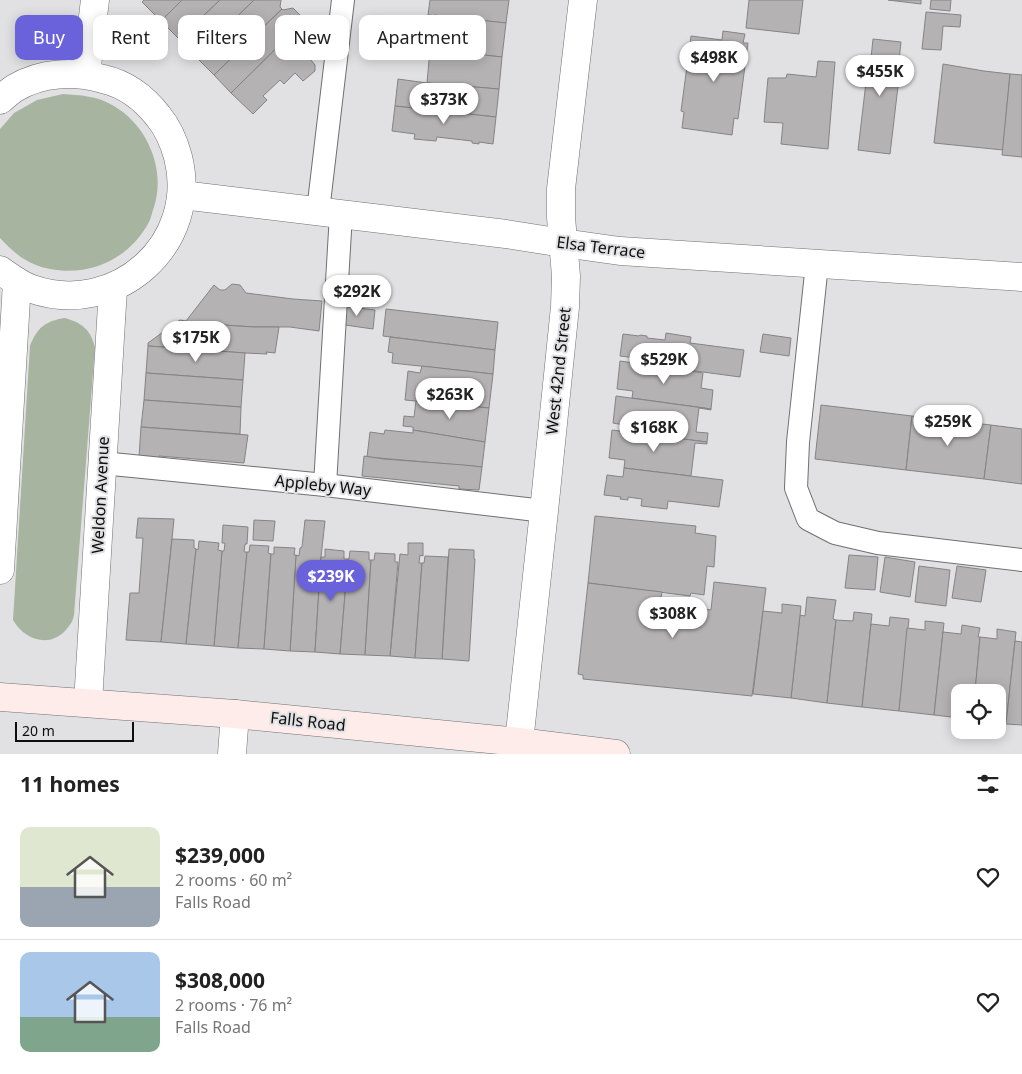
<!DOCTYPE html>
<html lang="en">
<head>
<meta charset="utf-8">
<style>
	body { margin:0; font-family:"Noto Sans",sans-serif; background:#f6f6f6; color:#222; height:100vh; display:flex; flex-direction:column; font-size:19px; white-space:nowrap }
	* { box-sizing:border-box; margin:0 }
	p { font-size:16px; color:#767676 }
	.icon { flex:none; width:28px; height:28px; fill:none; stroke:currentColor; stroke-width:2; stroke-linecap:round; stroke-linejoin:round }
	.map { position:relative; height:754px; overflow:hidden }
	.sheet { display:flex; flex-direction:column; background:#fff; flex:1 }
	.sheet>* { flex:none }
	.banner { position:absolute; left:15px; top:15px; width:500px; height:45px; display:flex; gap:10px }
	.controls { position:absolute; left:951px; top:684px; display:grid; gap:10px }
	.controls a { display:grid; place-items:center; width:55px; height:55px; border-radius:10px; background:#fff; box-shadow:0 2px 12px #0003; font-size:25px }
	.scale { position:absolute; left:15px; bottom:12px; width:119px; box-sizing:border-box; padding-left:5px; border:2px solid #0e0e0f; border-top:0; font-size:14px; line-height:18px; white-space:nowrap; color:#0e0e0f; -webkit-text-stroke:4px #e1e1e4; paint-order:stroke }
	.price { position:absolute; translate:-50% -42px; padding:0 11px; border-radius:18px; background:#fff; color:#222; font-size:16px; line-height:32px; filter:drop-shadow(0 1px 2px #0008) }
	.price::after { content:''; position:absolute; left:50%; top:30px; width:15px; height:11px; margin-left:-8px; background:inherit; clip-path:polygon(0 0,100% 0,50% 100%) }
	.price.current { background:#6962db; color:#fff }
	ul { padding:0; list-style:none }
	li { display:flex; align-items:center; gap:15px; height:125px; padding:0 20px }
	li+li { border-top:1px solid #e0e0e0 }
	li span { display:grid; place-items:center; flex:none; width:140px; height:100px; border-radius:10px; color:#555 }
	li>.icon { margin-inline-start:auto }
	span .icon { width:60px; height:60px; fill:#fffc; stroke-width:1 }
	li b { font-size:21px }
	h2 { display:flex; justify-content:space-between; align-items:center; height:60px; padding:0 20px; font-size:21px }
	.pill { padding:0 18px; border-radius:10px; background:#fff; box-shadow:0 2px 12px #0003; font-size:18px; line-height:45px }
	.pill.current { background:#6962db; color:#fff }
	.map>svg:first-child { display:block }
</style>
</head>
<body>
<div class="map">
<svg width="1022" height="754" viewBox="0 0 1022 754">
	<rect width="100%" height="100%" fill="#e1e1e4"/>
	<g fill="#a7b5a0">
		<path d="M63,94C80,95 98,96 114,106C148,126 166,170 154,207C152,212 151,218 149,222C130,258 91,277 50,269C46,268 40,267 36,265C21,259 11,250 0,238V129L14,113L37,100Z"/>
		<path d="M65,318C82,323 90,329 95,347L74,615C73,619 72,623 69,626C53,649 26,642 13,620L30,346C37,328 45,321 65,318Z"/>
	</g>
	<g fill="#b5b2b4" stroke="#868385">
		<path d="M144,0H182L161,21L142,2Z"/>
		<path d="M182,0H220L179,39L161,21Z"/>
		<path d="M220,0H254L196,57L179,39Z"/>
		<path d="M254,0H281L280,7L282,9L214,75L196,57Z"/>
		<path d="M430,0H509L506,23L428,15Z"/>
		<path d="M749,0H803L799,34L746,28Z"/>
		<path d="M888,0H921V4Z"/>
		<path d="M931,0H951L950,11L930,9Z"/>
		<path d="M293,8L300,15L297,25L299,26L231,93L214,75L282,9L283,10Z"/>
		<path d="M926,12L961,15L960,27L943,26L941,50L922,49Z"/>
		<path d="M434,15L506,23L502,57L430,49L431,45L425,44L427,30H432Z"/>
		<path d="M310,25L318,33L316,43L317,45L306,54L315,65V71L303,81L295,73L284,84L280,80L263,96L267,100L253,114L231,93L299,26L300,28Z"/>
		<path d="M723,31L745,34L743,43H748L738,119L734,118L732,135L682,128L684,112L681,111L691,36L722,40Z"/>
		<path d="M873,39L901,42L899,61H901L890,154L858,150L869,57L871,58Z"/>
		<path d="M430,49L502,57L499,89L427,83Z"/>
		<path d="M818,61L835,62L828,149L781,144L783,123L764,122L768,78H786L787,74L816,77Z"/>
		<path d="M943,64L984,71L1010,74L1003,150L934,143Z"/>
		<path d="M1010,74L1022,75V157L1002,155Z"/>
		<path d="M398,79L427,83L499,89L496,117L395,106Z"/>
		<path d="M395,106L496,117L493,144L479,142V144L472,143V141L437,137L436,141L414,139L415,134L392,131Z"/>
		<path d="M232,284L240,285L246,293L293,299L322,301L319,331L290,327H254L177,322L180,320L186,321L214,285L220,290H225Z"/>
		<path d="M341,306L375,310L373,329L338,324Z"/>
		<path d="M386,309L498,322L495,350L383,336Z"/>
		<path d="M177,322L254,327H279L275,353L266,352L267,354L245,353L148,346V343Z"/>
		<path d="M666,333L691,337L690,343L744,350L740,377L636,363L637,358L620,356L623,334L639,336L640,335L647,336V338L665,340Z"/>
		<path d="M763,334L791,338L789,356L760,352Z"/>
		<path d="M390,337L495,350L493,374L392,363L393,353L388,352Z"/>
		<path d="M148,346L245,353L243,380L146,373Z"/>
		<path d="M620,361L703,373L701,388L713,390L711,409L632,398L633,391L617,389Z"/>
		<path d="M422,366L493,374L489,408L405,400L408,371L420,373Z"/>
		<path d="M146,373L243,380L241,407L144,400Z"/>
		<path d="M616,396L711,409V410L699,408L696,432L708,433L707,442L628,432L629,426L613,423Z"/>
		<path d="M144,400L241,407L240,434L141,427Z"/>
		<path d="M416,401L489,408L485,442L413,430V427L403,426L404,416L414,417Z"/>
		<path d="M821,405L912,416L906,470L815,459Z"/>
		<path d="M912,416L991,425L984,479L906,470Z"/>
		<path d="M991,425L1022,429V484L984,479Z"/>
		<path d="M141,427L248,435L244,463L159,456L158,460L139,457Z"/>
		<path d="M385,430L413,433V430L485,442L482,467L367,457L370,432L384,434Z"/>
		<path d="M612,430L707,442V444L695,443L691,476L624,468L625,460L609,458Z"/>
		<path d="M364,456L384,459L464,465L482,467L479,490L459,489V486L362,476Z"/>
		<path d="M624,468L723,480L719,507L668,501L667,509L641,506L642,499L628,497V500L620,499L621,497L604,495L607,475L623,477Z"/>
		<path d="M595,516L696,526L695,533L716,536L714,567L707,566L704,595L691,593L690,596L588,583Z"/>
		<path d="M138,518L174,519L172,539L161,642L126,640L130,593H139L143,538H136Z"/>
		<path d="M254,520L275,521L273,541L253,540Z"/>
		<path d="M305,520L325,521L321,557L315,652L290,651L296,555L299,556L300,548L302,547Z"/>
		<path d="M223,525L248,527L247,544H245L244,552H247L238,648L214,646L222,551H224L225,543H222Z"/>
		<path d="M172,539L194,540V548L196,549L186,644L161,642Z"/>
		<path d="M199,541L219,543L218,550L222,551L214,646L186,644L196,549L198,550Z"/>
		<path d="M408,543H423V556L420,555L419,563H422L415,658L390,656L400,554L408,555Z"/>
		<path d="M250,545L269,546L268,553L271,554L264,649L238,648L247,552H249Z"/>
		<path d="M274,547L295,548L294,555H296L290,651L264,649L271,554H274Z"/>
		<path d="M325,549L344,551V559H348L340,654L315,652L321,557H325Z"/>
		<path d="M449,549L474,550V559H475L469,661L442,659Z"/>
		<path d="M350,551L369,552V560H371L365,655L340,654L348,559H349Z"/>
		<path d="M375,553L395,554V562H398L390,656L365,655L371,560H374Z"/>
		<path d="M849,555L878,557L875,590L845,588Z"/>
		<path d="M425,556L448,557L442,659L415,658L422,563H424Z"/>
		<path d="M885,557L915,562L910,597L880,592Z"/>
		<path d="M919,566L950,570L946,606L915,602Z"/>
		<path d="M957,566L986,570L981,602L952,598Z"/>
		<path d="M714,582L766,588L752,696L583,679V675L578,674L588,583L662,592L660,603L711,610Z"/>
		<path d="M807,597L836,600L833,619L836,620L827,703L791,698L800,615L805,616Z"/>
		<path d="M782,604L801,606L791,698L753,694L763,611L782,613Z"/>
		<path d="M854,612L872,614L862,707L827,703L836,620L853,621Z"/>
		<path d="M890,617L909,619L899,711L862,707L871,624L889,626Z"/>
		<path d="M925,621L944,623L934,715L899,711L907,628L925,630Z"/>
		<path d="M962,625L980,628L978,637H980L975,692H960V718L934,715L943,632L961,634Z"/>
		<path d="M997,629L1016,632L1006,724L998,723V692H975L980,637L997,639Z"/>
		<path d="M1015,641L1022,642V725L1006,724Z"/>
	</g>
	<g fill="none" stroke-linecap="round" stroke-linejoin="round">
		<g stroke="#707073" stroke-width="24">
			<g id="service">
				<path d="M318,211L343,0"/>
				<path d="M817,264L798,442L796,488L808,519L835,533L878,543L1022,560"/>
				<path d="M102,463L325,485L544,511"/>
				<path d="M325,485L341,214"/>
			</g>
		</g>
		<g stroke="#707073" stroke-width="29">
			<g id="minor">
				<path d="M86,74L95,0"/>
				<path d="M0,100C5,96 10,91 15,88C42,72 74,71 103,79C125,84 144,98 158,116C168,128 174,142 178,157C200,243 117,318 32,289C20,285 10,277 0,270"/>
				<path d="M182,195L506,234L563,243L620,251L1022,277"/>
				<path d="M0,570L17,282"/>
				<path d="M88,703L113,288"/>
				<path d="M519,742L544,511L565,307L566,276L561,217V189L583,0"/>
				<path d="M232,754L235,714"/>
			</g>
		</g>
		<g stroke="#707073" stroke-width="29">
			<path id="secondary" d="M0,697L235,714L519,742L616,754"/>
		</g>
		<use href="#service" stroke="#fff" stroke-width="22"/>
		<use href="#minor" stroke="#fff" stroke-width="28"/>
		<use href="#secondary" stroke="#fdecea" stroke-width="28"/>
	</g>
	<g text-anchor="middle" stroke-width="4" stroke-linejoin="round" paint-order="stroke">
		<g font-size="16" fill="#0e0e0f" stroke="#e1e1e4">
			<text transform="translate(601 247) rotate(7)" y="6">Elsa Terrace</text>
			<text transform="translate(558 371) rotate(-84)" y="6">West 42nd Street</text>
			<text transform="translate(323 485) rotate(6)" y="6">Appleby Way</text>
			<text transform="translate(100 495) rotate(-87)" y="6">Weldon Avenue</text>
			<text transform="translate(308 721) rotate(6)" y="6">Falls Road</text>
		</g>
	</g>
</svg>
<div class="controls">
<a><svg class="icon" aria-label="locate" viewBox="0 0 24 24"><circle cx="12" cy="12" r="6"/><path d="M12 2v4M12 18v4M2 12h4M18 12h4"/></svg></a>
</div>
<div class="scale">20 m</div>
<b class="price" style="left:714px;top:83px">$498K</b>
<b class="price" style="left:880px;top:97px">$455K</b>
<b class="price" style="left:444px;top:125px">$373K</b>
<b class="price" style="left:357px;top:317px">$292K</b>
<b class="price" style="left:196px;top:363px">$175K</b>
<b class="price" style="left:664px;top:385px">$529K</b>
<b class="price" style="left:450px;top:420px">$263K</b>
<b class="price" style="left:948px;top:447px">$259K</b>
<b class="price" style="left:654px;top:453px">$168K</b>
<b class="price current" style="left:331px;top:602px">$239K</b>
<b class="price" style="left:673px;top:639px">$308K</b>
<div class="banner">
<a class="pill current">Buy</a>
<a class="pill">Rent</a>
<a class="pill">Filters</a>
<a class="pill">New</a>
<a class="pill">Apartment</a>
</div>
</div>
<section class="sheet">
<h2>11 homes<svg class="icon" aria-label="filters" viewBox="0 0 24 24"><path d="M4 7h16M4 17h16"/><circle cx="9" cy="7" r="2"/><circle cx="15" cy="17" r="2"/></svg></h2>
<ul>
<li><span style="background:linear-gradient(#dfe7d0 60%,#9aa5b1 0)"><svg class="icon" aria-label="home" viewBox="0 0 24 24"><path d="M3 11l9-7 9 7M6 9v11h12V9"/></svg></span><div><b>$239,000</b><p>2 rooms · 60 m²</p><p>Falls Road</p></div><svg class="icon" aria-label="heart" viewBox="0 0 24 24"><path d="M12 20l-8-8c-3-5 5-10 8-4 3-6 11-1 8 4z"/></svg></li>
<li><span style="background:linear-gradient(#a9c7e8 65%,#7fa58c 0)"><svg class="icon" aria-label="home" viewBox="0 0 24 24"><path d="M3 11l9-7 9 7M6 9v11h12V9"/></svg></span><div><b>$308,000</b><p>2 rooms · 76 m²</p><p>Falls Road</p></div><svg class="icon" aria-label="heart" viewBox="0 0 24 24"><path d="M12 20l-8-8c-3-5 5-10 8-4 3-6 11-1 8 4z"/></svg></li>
</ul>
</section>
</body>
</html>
